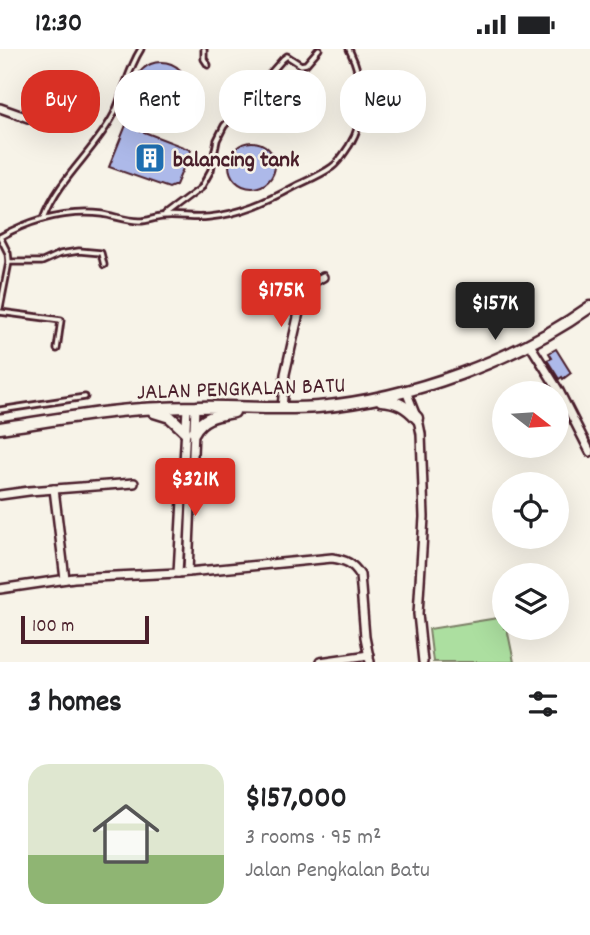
<!DOCTYPE html>
<html lang="en">
<head>
<meta charset="utf-8">
<style>
	body { margin:0; font-family:Dekko,sans-serif; background:#f6f6f6; color:#202124; height:100vh; display:flex; flex-direction:column; font-size:26px; white-space:nowrap }
	* { box-sizing:border-box; margin:0 }
	p { font-size:23px; color:#757577 }
	.icon { flex:none; width:38px; height:38px; fill:none; stroke:currentColor; stroke-width:2; stroke-linecap:round; stroke-linejoin:round }
	.map { position:relative; height:613px; overflow:hidden }
	.sheet { display:flex; flex-direction:column; background:#fff; flex:1 }
	.sheet>* { flex:none }
	.hud { position:absolute; left:21px; top:21px; width:550px; height:63px; display:flex; gap:14px }
	.needle { width:46px; rotate:107deg }
	.controls { position:absolute; left:492px; top:332px; display:grid; gap:14px }
	.controls a { display:grid; place-items:center; width:77px; height:77px; border-radius:50%; background:#fff; box-shadow:0 7px 28px #0002; font-size:35px }
	.scale { position:absolute; left:21px; bottom:18px; width:128px; box-sizing:border-box; padding-left:7px; border:4px solid #4a1f2b; border-top:0; font-size:19px; line-height:24px; white-space:nowrap; color:#4a1f2b; -webkit-text-stroke:5px #f7f3e8; paint-order:stroke }
	.price { position:absolute; translate:-50% -60px; padding:0 16px; border-radius:7px; background:#d93025; color:#fff; font-size:23px; line-height:46px; filter:drop-shadow(0 2px 4px #0008) }
	.price::after { content:''; position:absolute; left:50%; top:42px; width:21px; height:16px; margin-left:-10px; background:inherit; clip-path:polygon(0 0,100% 0,50% 100%) }
	.price.active { background:#222; color:#fff }
	ul { padding:0; list-style:none }
	li { display:flex; align-items:center; gap:21px; height:175px; padding:0 28px }
	li+li { border-top:2px solid #e0e0e0 }
	li span { display:grid; place-items:center; flex:none; width:196px; height:140px; border-radius:21px; color:#555 }
	li>.icon { margin-inline-start:auto }
	span .icon { width:84px; height:84px; fill:#fffc; stroke-width:1 }
	li b { font-size:30px }
	h2 { display:flex; justify-content:space-between; align-items:center; height:84px; padding:0 28px; font-size:30px }
	.chip { padding:0 24px; border-radius:28px; background:#fff; box-shadow:0 7px 28px #0002; font-size:24px; line-height:63px }
	.chip.active { background:#d93025; color:#fff }
	.status { display:flex; justify-content:space-between; align-items:center; height:49px; padding:0 35px; background:#fff; direction:ltr }
	.status svg { height:19px; fill:currentColor }
	.map>svg:first-child { display:block }
</style>
</head>
<body>
<div class="status"><b>12:30</b><svg viewBox="0 0 49 12"><path d="M0 12V9h3v3zM5 12V6h3v6zM10 12V3h3v9zM15 12V0h3v12zM26 1h20v11H26zM47 4h2v5h-2z"/></svg></div>
<div class="map">
<svg width="590" height="613" viewBox="0 0 590 613">
	<rect width="100%" height="100%" fill="#f7f3e8"/>
	<filter id="ink" filterUnits="userSpaceOnUse"><feTurbulence type="fractalNoise" baseFrequency=".0143" numOctaves="2"/><feDisplacementMap in="SourceGraphic" scale="14" xChannelSelector="R" yChannelSelector="G"/><feConvolveMatrix kernelMatrix="1 2 1 2 8 2 1 2 1" color-interpolation-filters="sRGB"/></filter>
	<g filter="url(#ink)">
		<path fill="#acdfa0" stroke="#7b7f66" stroke-width="2" d="M504,568V579H507L514,613H433L429,580Z"/>
		<g fill="#adb9e9" stroke="#4a1f2b" stroke-width="2">
			<circle cx="161" cy="40" r="27"/>
			<path d="M126,76L191,101L176,136L169,139L109,118Z"/>
			<circle cx="252" cy="116" r="23"/>
			<path d="M556,300L571,324L563,330L562,328L559,330L547,311L552,309L549,304Z"/>
		</g>
		<g fill="none" stroke-linecap="round" stroke-linejoin="round">
			<g stroke="#4a1f2b" stroke-width="9">
				<g id="lane">
					<path d="M204,0V10L208,16"/>
					<path d="M165,166L201,139L211,121L217,91L224,77L283,10L287,7L301,16L306,15L319,0"/>
					<path d="M44,169C59,129 95,102 114,65C124,44 128,20 141,0"/>
					<path d="M0,188C32,170 66,161 103,165C115,167 128,172 140,172C147,172 154,169 161,168C177,166 193,170 209,168C240,165 267,153 294,138C306,132 321,126 332,118C339,113 344,104 349,97C368,67 364,31 349,0"/>
					<path d="M0,188L8,204L9,213L0,259"/>
					<path d="M9,213H42L60,205L79,202L101,204L104,216"/>
					<path d="M0,263L61,271L57,300"/>
					<path d="M0,361L85,348"/>
				</g>
			</g>
			<g stroke="#4a1f2b" stroke-width="12">
				<g id="street">
					<path d="M0,59L51,77"/>
					<path d="M529,294L559,342L590,403"/>
					<path d="M406,342L419,375L421,385L424,468L418,565L423,613"/>
					<path d="M282,359L285,325L303,246L308,236L323,228"/>
					<path d="M54,440L65,530"/>
					<path d="M0,446L29,442L134,434"/>
					<path d="M188,523L195,358"/>
					<path d="M178,524L187,359"/>
					<path d="M0,540L74,529L178,524L332,509C345,511 353,514 360,526L365,588L370,613"/>
					<path d="M320,613L369,606"/>
				</g>
			</g>
			<g stroke="#4a1f2b" stroke-width="15">
				<g id="secondary">
					<path d="M381,351C397,352 406,357 417,369"/>
					<path d="M154,363L170,368L185,382"/>
					<path d="M0,379C47,372 95,363 142,360C160,359 178,358 196,358C236,357 277,361 318,358C409,350 516,311 590,258"/>
					<path d="M194,383C203,367 218,366 234,363"/>
				</g>
			</g>
			<use href="#lane" stroke="#f7f3e8" stroke-width="3.5"/>
			<use href="#street" stroke="#f7f3e8" stroke-width="7"/>
			<use href="#secondary" stroke="#f7f3e8" stroke-width="10"/>
		</g>
	</g>
	<defs>
		<g id="building-square" transform="scale(1.575)"><rect x="-9" y="-9" width="18" height="18" rx="4" fill="#1f6fb2" stroke="#f7f3e8"/><path d="M-4-6H4V6H1V3H-1V6H-4ZM-2.5-4.3h1.7v1.8h-1.7ZM.8-4.3h1.7v1.8H.8ZM-2.5-1h1.7V.8h-1.7ZM.8-1h1.7V.8H.8Z" fill="#fff"/></g>
	</defs>
	<g fill-rule="evenodd">
		<use href="#building-square" x="150" y="109"/>
	</g>
	<g text-anchor="middle" stroke-width="5" stroke-linejoin="round" paint-order="stroke">
		<g font-size="23" font-weight="bold" fill="#4a1f2b" stroke="#f7f3e8" text-anchor="start">
			<text x="173" y="117">balancing tank</text>
		</g>
		<g font-size="23" fill="#4a1f2b" stroke="#f7f3e8">
			<text transform="translate(241 338) rotate(-2)" y="8">JALAN PENGKALAN BATU</text>
		</g>
	</g>
</svg>
<div class="controls">
<a><svg class="needle" viewBox="-14 -14 28 28"><path d="M0-13l5 13h-10z" fill="#e53935"/><path d="M0 13l5-13h-10z" fill="#757577"/></svg></a>
<a><svg class="icon" aria-label="locate" viewBox="0 0 24 24"><circle cx="12" cy="12" r="6"/><path d="M12 2v4M12 18v4M2 12h4M18 12h4"/></svg></a>
<a><svg class="icon" aria-label="layers" viewBox="0 0 24 24"><path d="M12 4l9 5-9 5-9-5zM3 14l9 5 9-5"/></svg></a>
</div>
<div class="scale">100 m</div>
<b class="price" style="left:281px;top:280px">$175K</b>
<b class="price active" style="left:495px;top:293px">$157K</b>
<b class="price" style="left:195px;top:469px">$321K</b>
<div class="hud">
<a class="chip active">Buy</a>
<a class="chip">Rent</a>
<a class="chip">Filters</a>
<a class="chip">New</a>
</div>
</div>
<section class="sheet">
<h2>3 homes<svg class="icon" aria-label="filters" viewBox="0 0 24 24"><path d="M4 7h16M4 17h16"/><circle cx="9" cy="7" r="2"/><circle cx="15" cy="17" r="2"/></svg></h2>
<ul>
<li><span style="background:linear-gradient(#dfe7d0 65%,#8fb573 0)"><svg class="icon" aria-label="home" viewBox="0 0 24 24"><path d="M3 11l9-7 9 7M6 9v11h12V9"/></svg></span><div><b>$157,000</b><p>3 rooms · 95 m²</p><p>Jalan Pengkalan Batu</p></div></li>
</ul>
</section>
</body>
</html>
